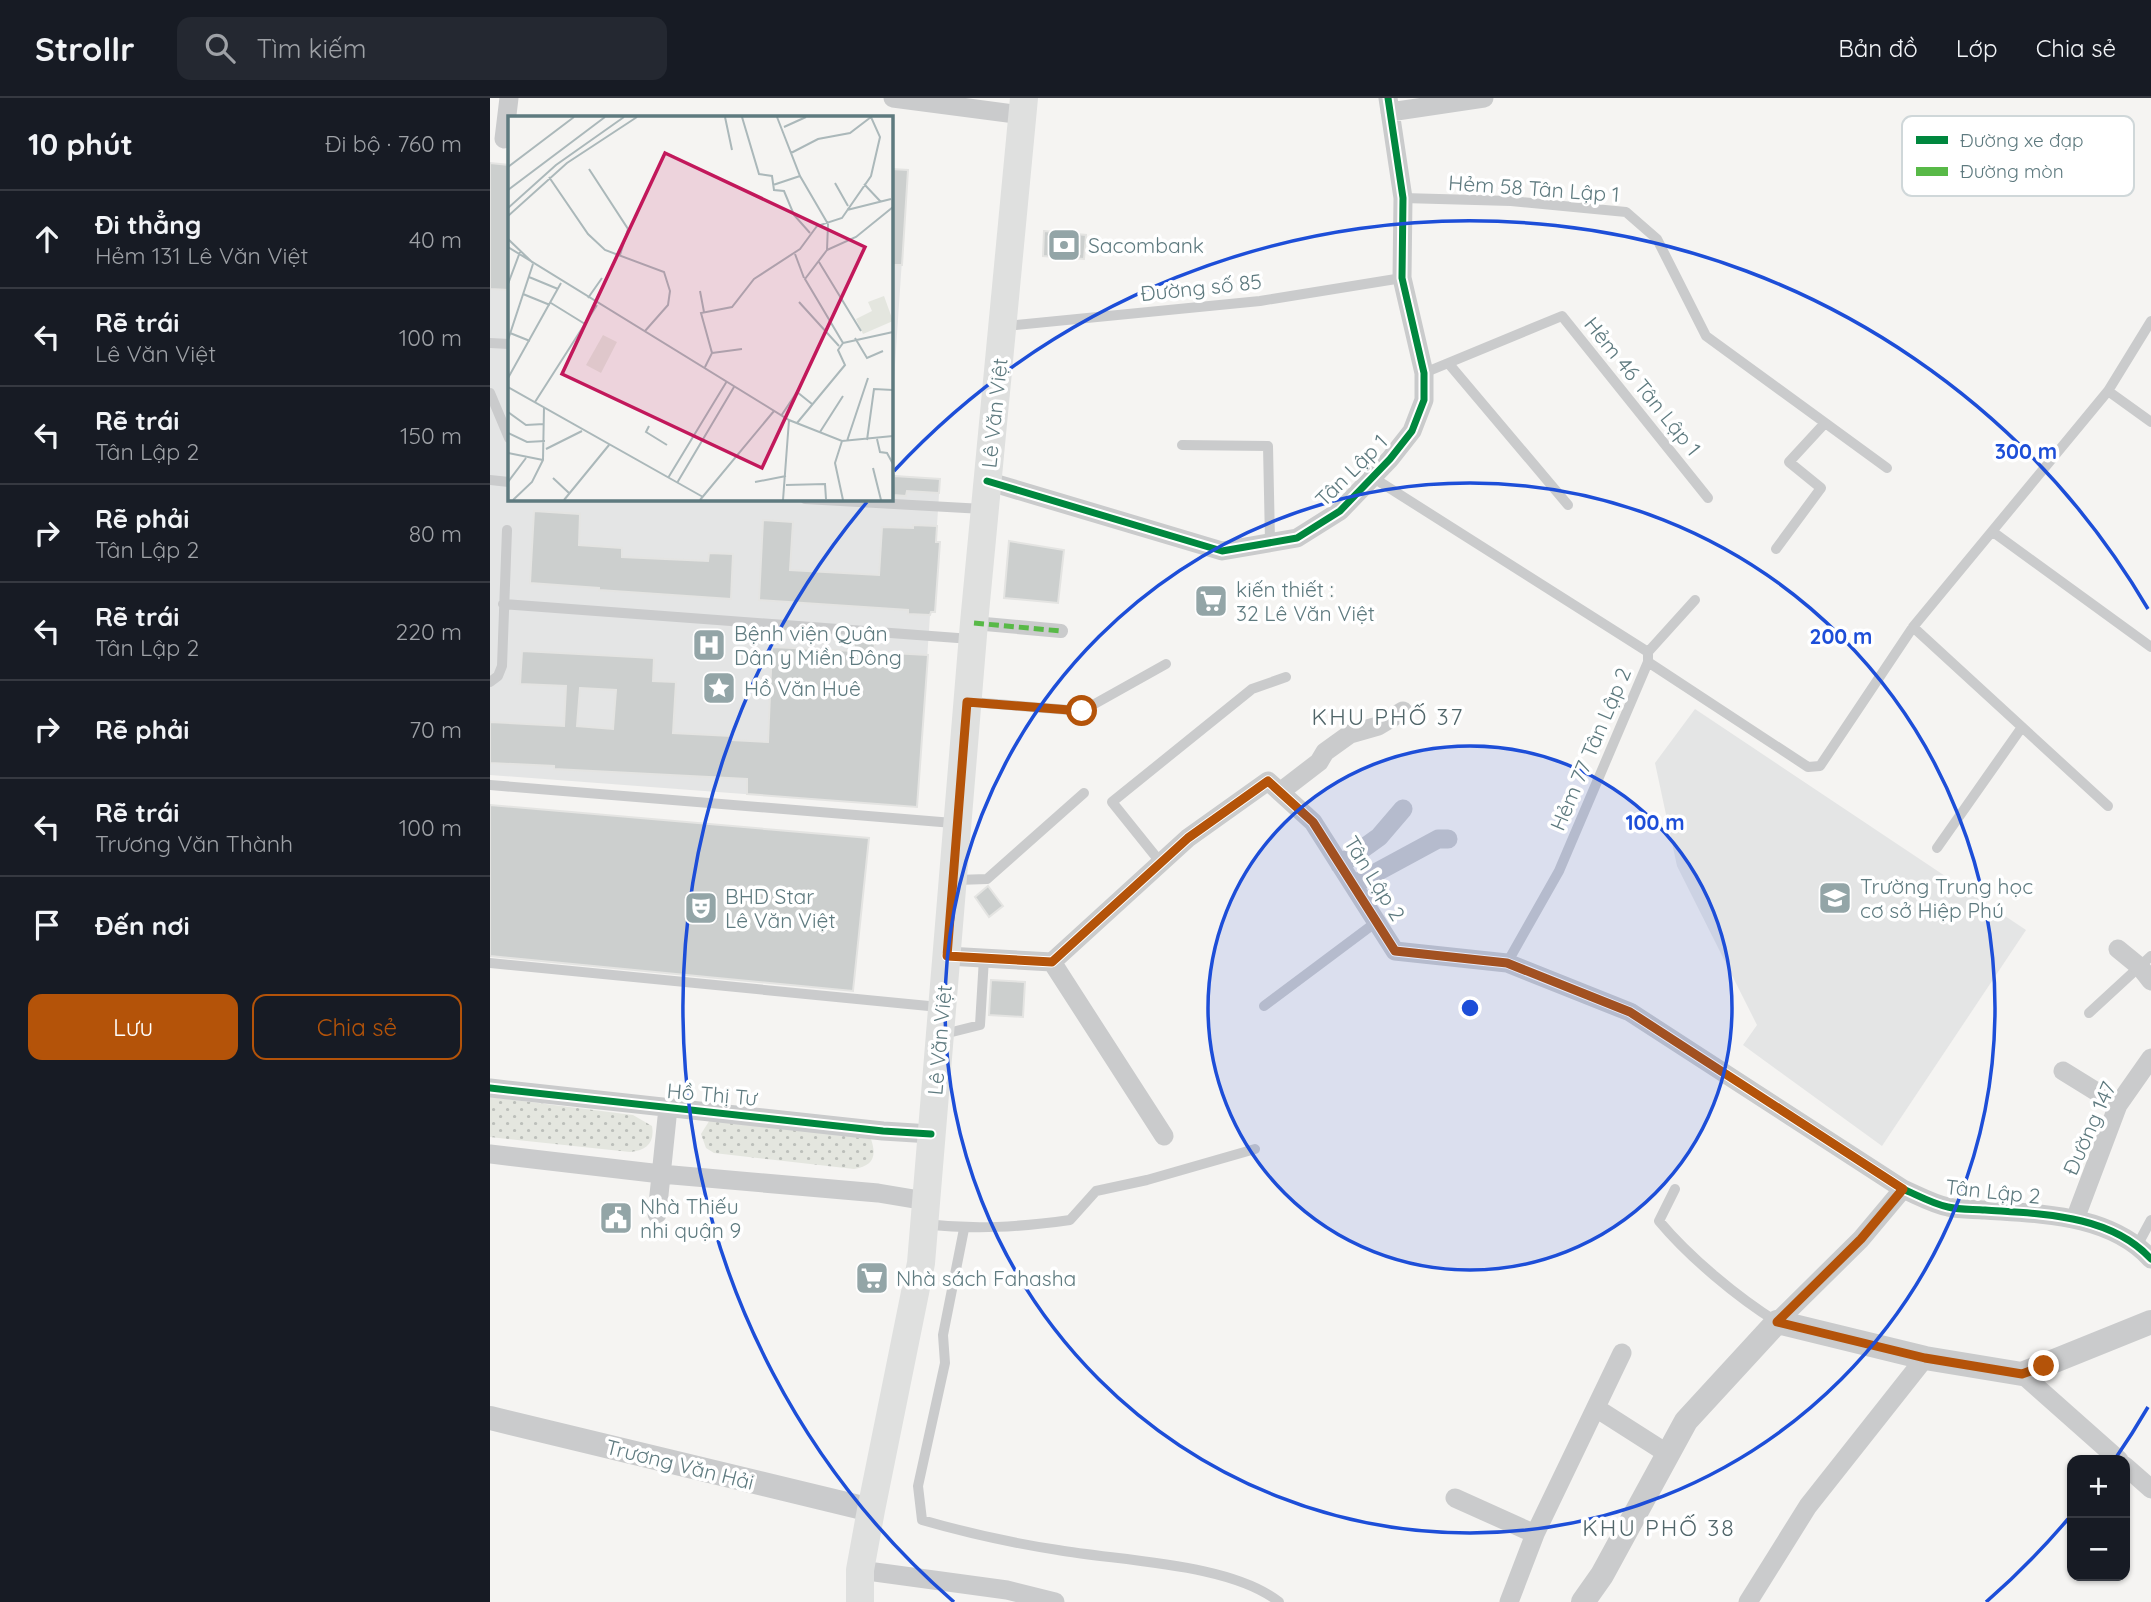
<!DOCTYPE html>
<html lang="vi">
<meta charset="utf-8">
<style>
body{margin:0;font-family:Quicksand,sans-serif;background:#242831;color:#f1f3f6}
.controls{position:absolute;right:21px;bottom:21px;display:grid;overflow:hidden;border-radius:14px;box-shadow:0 2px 5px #0004}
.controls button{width:63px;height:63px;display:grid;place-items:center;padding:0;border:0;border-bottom:2px solid #363941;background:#171b24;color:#f1f3f6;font:35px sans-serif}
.stop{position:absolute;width:21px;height:21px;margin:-16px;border:5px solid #b45309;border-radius:50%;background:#fff}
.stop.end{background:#b45309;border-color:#fff;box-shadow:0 2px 7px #0008}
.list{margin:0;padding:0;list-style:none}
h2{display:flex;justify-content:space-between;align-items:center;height:91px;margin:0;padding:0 28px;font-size:30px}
h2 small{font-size:23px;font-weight:400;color:#9ea1a6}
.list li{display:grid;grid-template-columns:46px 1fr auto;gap:21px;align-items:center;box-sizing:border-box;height:98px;padding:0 28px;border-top:2px solid #363941}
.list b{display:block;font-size:26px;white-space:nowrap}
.list p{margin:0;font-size:23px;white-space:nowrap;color:#9ea1a6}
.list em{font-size:23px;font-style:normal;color:#9ea1a6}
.actions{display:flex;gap:14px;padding:21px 28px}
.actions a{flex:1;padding:16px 0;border:2px solid #b45309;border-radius:14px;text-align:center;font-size:24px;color:#b45309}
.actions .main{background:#b45309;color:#fff}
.icon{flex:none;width:38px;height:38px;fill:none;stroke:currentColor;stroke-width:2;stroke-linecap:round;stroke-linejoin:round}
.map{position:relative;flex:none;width:1661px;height:1504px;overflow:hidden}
header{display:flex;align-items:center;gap:42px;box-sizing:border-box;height:98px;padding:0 35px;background:#171b24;border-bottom:2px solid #363941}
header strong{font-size:33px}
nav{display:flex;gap:38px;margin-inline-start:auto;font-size:24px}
.search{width:490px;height:63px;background:#242831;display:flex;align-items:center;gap:18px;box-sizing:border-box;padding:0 24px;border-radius:14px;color:#9ea1a6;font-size:26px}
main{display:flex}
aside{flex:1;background:#171b24}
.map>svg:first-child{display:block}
</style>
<header>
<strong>Strollr</strong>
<div class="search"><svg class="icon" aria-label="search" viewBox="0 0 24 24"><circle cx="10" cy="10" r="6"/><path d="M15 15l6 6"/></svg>Tìm kiếm</div>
<nav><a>Bản đồ</a><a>Lớp</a><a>Chia sẻ</a></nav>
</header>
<main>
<aside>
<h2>10 phút<small>Đi bộ · 760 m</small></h2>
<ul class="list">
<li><svg class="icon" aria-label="ahead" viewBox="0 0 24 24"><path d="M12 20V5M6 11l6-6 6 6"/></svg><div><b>Đi thẳng</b><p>Hẻm 131 Lê Văn Việt</p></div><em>40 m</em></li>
<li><svg class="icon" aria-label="left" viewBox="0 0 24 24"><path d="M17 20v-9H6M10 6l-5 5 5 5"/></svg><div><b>Rẽ trái</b><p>Lê Văn Việt</p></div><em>100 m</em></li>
<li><svg class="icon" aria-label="left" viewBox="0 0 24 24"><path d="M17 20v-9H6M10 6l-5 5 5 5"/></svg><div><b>Rẽ trái</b><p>Tân Lập 2</p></div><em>150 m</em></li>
<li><svg class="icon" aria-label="right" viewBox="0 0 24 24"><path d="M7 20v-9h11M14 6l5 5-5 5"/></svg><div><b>Rẽ phải</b><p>Tân Lập 2</p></div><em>80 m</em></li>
<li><svg class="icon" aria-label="left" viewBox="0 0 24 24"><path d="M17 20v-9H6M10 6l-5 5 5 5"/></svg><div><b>Rẽ trái</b><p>Tân Lập 2</p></div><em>220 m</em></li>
<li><svg class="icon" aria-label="right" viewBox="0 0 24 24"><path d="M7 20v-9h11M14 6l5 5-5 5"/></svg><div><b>Rẽ phải</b></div><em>70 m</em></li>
<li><svg class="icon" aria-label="left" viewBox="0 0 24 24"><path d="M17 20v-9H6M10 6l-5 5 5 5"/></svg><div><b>Rẽ trái</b><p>Trương Văn Thành</p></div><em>100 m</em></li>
<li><svg class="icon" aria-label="arrive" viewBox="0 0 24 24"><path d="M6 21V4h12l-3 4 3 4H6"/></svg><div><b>Đến nơi</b></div></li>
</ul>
<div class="actions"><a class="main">Lưu</a><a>Chia sẻ</a></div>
</aside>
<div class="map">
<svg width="1661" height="1504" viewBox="0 0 1661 1504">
<defs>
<pattern id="grass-dots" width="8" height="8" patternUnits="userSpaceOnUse" patternTransform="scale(1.75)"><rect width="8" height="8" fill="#e4e6df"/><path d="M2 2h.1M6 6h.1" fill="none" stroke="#bcbfba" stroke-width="1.8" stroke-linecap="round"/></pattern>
</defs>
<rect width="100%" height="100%" fill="#f5f4f2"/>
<path fill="#e4e5e5" d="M0 65 19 67V401H401V377L450 381 446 443 450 444 445 514H441L440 517 427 709 0 677Z
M401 71 418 72 401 326Z
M1205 611 1536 832 1392 1048 1253 947 1267 927 1187 768 1165 665Z"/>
<path fill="url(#grass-dots)" d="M0 999 143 1017 162 1028C165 1045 156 1053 140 1054L0 1039Z
M221 1020 381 1041C387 1059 383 1068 364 1071L224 1055 216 1050 211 1036Z"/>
<path fill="#cccfce" stroke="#e4e4e2" stroke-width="2" fill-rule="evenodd" d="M0 65 19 67V192L0 191Z
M401 71 418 72 412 167H401Z
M554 133 596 137 594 161 553 158Z
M404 378 450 381 449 395 417 393 416 398 403 397Z
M44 413 90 416 89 447 132 450V459L218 463 219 455 243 456 241 501 109 492V490L40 485Z
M273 422 303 424 300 472 389 477 392 429 423 430V427L447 428 446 444H450L445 514H441L440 517 418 516V512L269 502Z
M519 443 574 452 568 505 514 500Z
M364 543 385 544 384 554 438 557 427 709 257 696V681L64 671V668L0 665V624L74 628 76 588 30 586 32 553 164 560 163 583 186 584 183 635 242 638V642L278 644 282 549 364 553ZM90 590 126 592 123 631 87 628Z
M0 707 379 740 363 893 0 858Z
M498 788 513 808 499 819 485 799Z
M501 882 535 884 533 919 499 917Z"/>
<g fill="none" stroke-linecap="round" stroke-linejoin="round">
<path stroke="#cacbcc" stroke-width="10" d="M913 100 1021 103 1136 114 1167 141 1216 238 1397 370
M516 228 770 203 912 180
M0 245 19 246
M959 266 1078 407
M934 275 1072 218 1218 400
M1618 293 1661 324
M0 295 19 340
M692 347 778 348 780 443
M882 379 1158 554V564L1069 773 1017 865
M0 382 19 384
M315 401 493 411
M1503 434 1661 549
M1286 451 1331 390 1299 364 1335 325
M13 506 481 541
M1423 529 1618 708
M1158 554 1205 502
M1158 564 1318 669 1330 668 1423 529 1618 293 1661 223
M0 584 8 578 12 568 17 432
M481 604 592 613 676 566
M0 687 463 725
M1447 750 1532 629
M671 765 622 704 762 591 796 579
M467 782 497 781 594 695
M0 865 449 909
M774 908 885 825
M1599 915 1661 858
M454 936 490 927 494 860
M1185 1091 1169 1123C1199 1159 1247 1199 1287 1224
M435 1126C485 1132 530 1129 580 1122L606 1093 657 1082 765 1051
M474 1131 453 1237 455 1265 428 1388 432 1422C477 1435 522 1445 568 1452 630 1463 741 1465 789 1504
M1648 1146 1661 1122"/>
<path stroke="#cacbcc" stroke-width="14" d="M484 525 571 533"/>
<path stroke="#cacbcc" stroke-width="19" d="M403 0 532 17
M900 14 994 0
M14 41 19 0
M497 383 732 453 807 440 850 413 900 361 922 333 934 302V275L912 180 913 100 898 0
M790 694 829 664 835 654 860 636 888 628 913 613
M850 767 889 739 913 711
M863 787 948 741H958
M1628 851 1650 869 1661 883
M457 858 562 864 698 740 778 683 823 724 905 853 1017 865 1140 914 1413 1091C1427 1097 1443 1106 1458 1109 1470 1112 1483 1111 1495 1112 1551 1116 1620 1116 1661 1161
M562 864 674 1038
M1573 973 1628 1007
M0 990 393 1033 441 1036
M0 1056 171 1076 388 1095 436 1103
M167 1116 178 1010
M1585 1121 1628 1007 1661 960
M1287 1224 1371 1141 1413 1091
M1532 1276 1629 1362
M1106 1310 1178 1356
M1635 1368 1661 1391
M965 1400 1045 1436
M370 1472 517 1492 565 1504
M1019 1504 1045 1436 1132 1255
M1258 1504 1318 1408 1435 1260"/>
<path stroke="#cacbcc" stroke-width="24" d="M0 1320 381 1412
M1093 1504 1112 1477 1196 1323 1287 1224 1435 1260 1532 1276 1661 1224"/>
<path stroke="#dfe0df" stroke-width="28" d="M370 1504V1472L381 1412 431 1165 484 525 534 0"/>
<path stroke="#58b947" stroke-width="5" stroke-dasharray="10 5" stroke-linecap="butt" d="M484 525 571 533"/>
<defs>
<path id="cycleway" d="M497 383 732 453 807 440 850 413 900 361 922 333 934 302V275L912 180 913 100 898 0
M457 858 562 864 698 740 778 683 823 724 905 853 1017 865 1140 914 1413 1091C1427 1097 1443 1106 1458 1109 1470 1112 1483 1111 1495 1112 1551 1116 1620 1116 1661 1161
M0 990 393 1033 441 1036"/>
</defs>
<use href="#cycleway" stroke="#fff" stroke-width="11"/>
<use href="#cycleway" stroke="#00873e" stroke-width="7"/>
</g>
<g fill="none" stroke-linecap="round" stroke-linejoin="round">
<path stroke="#b45309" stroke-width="9" d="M592 613 477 604 457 858 562 864 698 740 778 683 823 724 905 853 1017 865 1140 914 1413 1091 1371 1141 1287 1224 1435 1260 1532 1276 1554 1268"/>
</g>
<circle cx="980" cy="910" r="262" fill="#1d4ed8" fill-opacity=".12"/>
<g fill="none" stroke="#1d4ed8" stroke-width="3.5">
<circle cx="980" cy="910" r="262"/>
<circle cx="980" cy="910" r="525"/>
<path d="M1658 1309A787 787 0 0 1 1625 1361M1578 1421A787 787 0 0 1 1496 1504M464 1504A787 787 0 0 1 377 404M404 373A787 787 0 0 1 1658 511"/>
</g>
<defs>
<symbol id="bank-square" viewBox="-11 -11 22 22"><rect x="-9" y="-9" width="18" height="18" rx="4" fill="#93a5a7" stroke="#fff"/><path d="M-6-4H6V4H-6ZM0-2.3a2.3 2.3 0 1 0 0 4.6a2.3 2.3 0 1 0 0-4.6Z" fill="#fff"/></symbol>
<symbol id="supermarket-square" viewBox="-11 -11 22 22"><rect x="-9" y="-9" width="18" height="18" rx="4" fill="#93a5a7" stroke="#fff"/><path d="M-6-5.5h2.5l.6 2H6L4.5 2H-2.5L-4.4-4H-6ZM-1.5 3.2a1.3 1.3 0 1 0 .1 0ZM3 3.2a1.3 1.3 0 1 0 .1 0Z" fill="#fff"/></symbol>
<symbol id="hospital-square" viewBox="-11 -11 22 22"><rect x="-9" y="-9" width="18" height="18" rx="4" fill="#93a5a7" stroke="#fff"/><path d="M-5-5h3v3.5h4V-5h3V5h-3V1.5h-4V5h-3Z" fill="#fff"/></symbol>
<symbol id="sight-square" viewBox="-11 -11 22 22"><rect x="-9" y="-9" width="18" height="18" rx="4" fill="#93a5a7" stroke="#fff"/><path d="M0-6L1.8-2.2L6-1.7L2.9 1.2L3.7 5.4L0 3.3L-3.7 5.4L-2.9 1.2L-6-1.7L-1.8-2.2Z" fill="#fff"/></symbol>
<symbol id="school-square" viewBox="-11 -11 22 22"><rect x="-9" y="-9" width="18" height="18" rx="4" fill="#93a5a7" stroke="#fff"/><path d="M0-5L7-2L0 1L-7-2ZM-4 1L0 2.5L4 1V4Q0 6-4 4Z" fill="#fff"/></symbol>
<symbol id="theatre-square" viewBox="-11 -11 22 22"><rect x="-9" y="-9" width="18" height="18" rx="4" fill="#93a5a7" stroke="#fff"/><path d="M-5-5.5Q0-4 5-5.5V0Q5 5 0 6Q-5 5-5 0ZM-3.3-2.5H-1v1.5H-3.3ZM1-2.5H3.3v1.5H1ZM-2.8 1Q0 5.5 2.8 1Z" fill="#fff"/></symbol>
<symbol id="civic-square" viewBox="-11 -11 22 22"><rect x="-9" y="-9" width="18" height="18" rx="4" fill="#93a5a7" stroke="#fff"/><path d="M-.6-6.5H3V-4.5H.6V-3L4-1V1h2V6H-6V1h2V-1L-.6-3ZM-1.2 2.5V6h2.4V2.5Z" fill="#fff"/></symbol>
</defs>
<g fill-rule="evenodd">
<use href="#bank-square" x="555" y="128" width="38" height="38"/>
<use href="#supermarket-square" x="702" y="484" width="38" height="38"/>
<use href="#hospital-square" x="200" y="528" width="38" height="38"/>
<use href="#sight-square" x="210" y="571" width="38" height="38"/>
<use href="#school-square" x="1326" y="781" width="38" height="38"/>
<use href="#theatre-square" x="192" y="791" width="38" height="38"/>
<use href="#civic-square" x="107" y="1101" width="38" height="38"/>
<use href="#supermarket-square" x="363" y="1161" width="38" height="38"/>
</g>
<g text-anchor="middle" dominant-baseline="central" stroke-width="7" stroke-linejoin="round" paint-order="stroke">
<g font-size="21" fill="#5e7a7f" stroke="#fff">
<text transform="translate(1044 90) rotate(4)">Hẻm 58 Tân Lập 1</text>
<text transform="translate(711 189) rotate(-6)">Đường số 85</text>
<text transform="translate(1153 288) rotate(51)">Hẻm 46 Tân Lập 1</text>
<text transform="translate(504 315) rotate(-84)">Lê Văn Việt</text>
<text transform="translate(861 372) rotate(-45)">Tân Lập 1</text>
<text transform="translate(1100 651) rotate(-67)">Hẻm 77 Tân Lập 2</text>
<text transform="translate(885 780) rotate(58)">Tân Lập 2</text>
<text transform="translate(449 942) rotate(-85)">Lê Văn Việt</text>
<text transform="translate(222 996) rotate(5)">Hồ Thị Tư</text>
<text transform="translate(1599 1030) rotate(-66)">Đường 147</text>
<text transform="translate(1503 1093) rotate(6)">Tân Lập 2</text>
<text transform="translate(190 1366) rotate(14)">Trương Văn Hải</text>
</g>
<g font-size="21" fill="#5e7a7f" stroke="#fff" text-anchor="start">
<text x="598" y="147">Sacombank</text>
<text x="746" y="491">kiến thiết :<tspan x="746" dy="24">32 Lê Văn Việt</tspan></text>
<text x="244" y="535">Bệnh viện Quân<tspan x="244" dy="24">Dân y Miền Đông</tspan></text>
<text x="254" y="590">Hồ Văn Huê</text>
<text x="1370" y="788">Trường Trung học<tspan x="1370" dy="24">cơ sở Hiệp Phú</tspan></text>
<text x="235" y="798">BHD Star<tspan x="235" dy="24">Lê Văn Việt</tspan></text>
<text x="150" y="1108">Nhà Thiếu<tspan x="150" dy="24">nhi quận 9</tspan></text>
<text x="406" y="1180">Nhà sách Fahasha</text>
</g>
<g font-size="23" letter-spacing="2" fill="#506569" stroke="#fff">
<text x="898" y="618">KHU PHỐ 37</text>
<text x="1169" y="1429">KHU PHỐ 38</text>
</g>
</g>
<g transform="translate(18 18)">
<rect width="385" height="385" fill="#f5f4f2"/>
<path d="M376 180 385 205 355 218 348 203 364 195 360 186ZM95 219 109 226 93 257 78 249Z" fill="#e4e6df"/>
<path fill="none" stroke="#abb8ba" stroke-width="2" d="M217 1 224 34M234 1 251 58 264 60 266 74 276 75 286 99 302 117M269 1 292 60 320 108 319 134 297 163 335 227 330 234 337 249 289 307M276 11 298 1M0 51 66 1M81 53 120 113 112 139M41 61 80 118 97 134 156 156 162 175 160 189 137 215M327 67 340 90M356 68 373 86M265 69 292 60M0 74 97 1M0 92 48 49 116 1M339 94 383 83M0 100 59 47 129 1M0 123 25 147M0 131 281 304 334 325 385 320M319 134 348 121 385 91M287 138 296 162M311 146 353 215M21 161 50 173M0 168 12 136M192 175 196 196M15 178 42 189M80 182 94 162M291 186 331 230M43 187 77 208M2 217 22 225M347 222 359 242 375 235M0 224 25 148M335 227 385 216M204 237 234 233M197 251 204 237 193 197 224 191 246 163 292 133 309 110 334 102 363 60 372 21 363 1 342 17 310 23 283 37M0 262 53 167M0 271 195 381M27 286 89 189M0 296 18 309 36 308M273 300 289 276 304 288M141 310 138 316 159 329M312 316 335 280M0 317 19 326 37 325M369 323 372 336 379 337 385 348M359 324 366 273 385 274M334 325 327 347 335 384M339 325 360 262M38 333 74 315M0 337 35 344M365 352 373 384M45 362 61 377M160 362 219 265M0 366 18 342M247 366 278 360M169 367 226 271M278 369 317 368 318 383M5 384 24 366 35 344 36 291M56 384 101 329M192 384 266 295M275 384 281 304"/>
<path fill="#c2185b" fill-opacity="0.15" stroke="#c2185b" stroke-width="3.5" d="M157 37 357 131 254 352 54 258Z"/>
<rect width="385" height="385" fill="none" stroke="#5e7a7f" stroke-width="3.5"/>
</g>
<rect x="1412" y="18" width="232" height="80" rx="10" fill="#fff" stroke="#cfd7d9" stroke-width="2"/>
<rect x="1426" y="38" width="32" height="8" fill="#00873e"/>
<rect x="1426" y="69" width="32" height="9" fill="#58b947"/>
<g font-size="19" fill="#5e7a7f">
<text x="1470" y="49">Đường xe đạp</text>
<text x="1470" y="80">Đường mòn</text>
</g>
<circle cx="980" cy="910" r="10" fill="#1d4ed8" stroke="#fff" stroke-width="3.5"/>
<g font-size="21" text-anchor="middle" font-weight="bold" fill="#1d4ed8" stroke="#fff" stroke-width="7" stroke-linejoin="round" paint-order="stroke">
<text x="1536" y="361">300 m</text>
<text x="1351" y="546">200 m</text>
<text x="1165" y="732">100 m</text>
</g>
</svg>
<div class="controls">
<button>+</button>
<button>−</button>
</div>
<div class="stop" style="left:592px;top:613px"></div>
<div class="stop end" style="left:1554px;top:1268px"></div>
</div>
</main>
